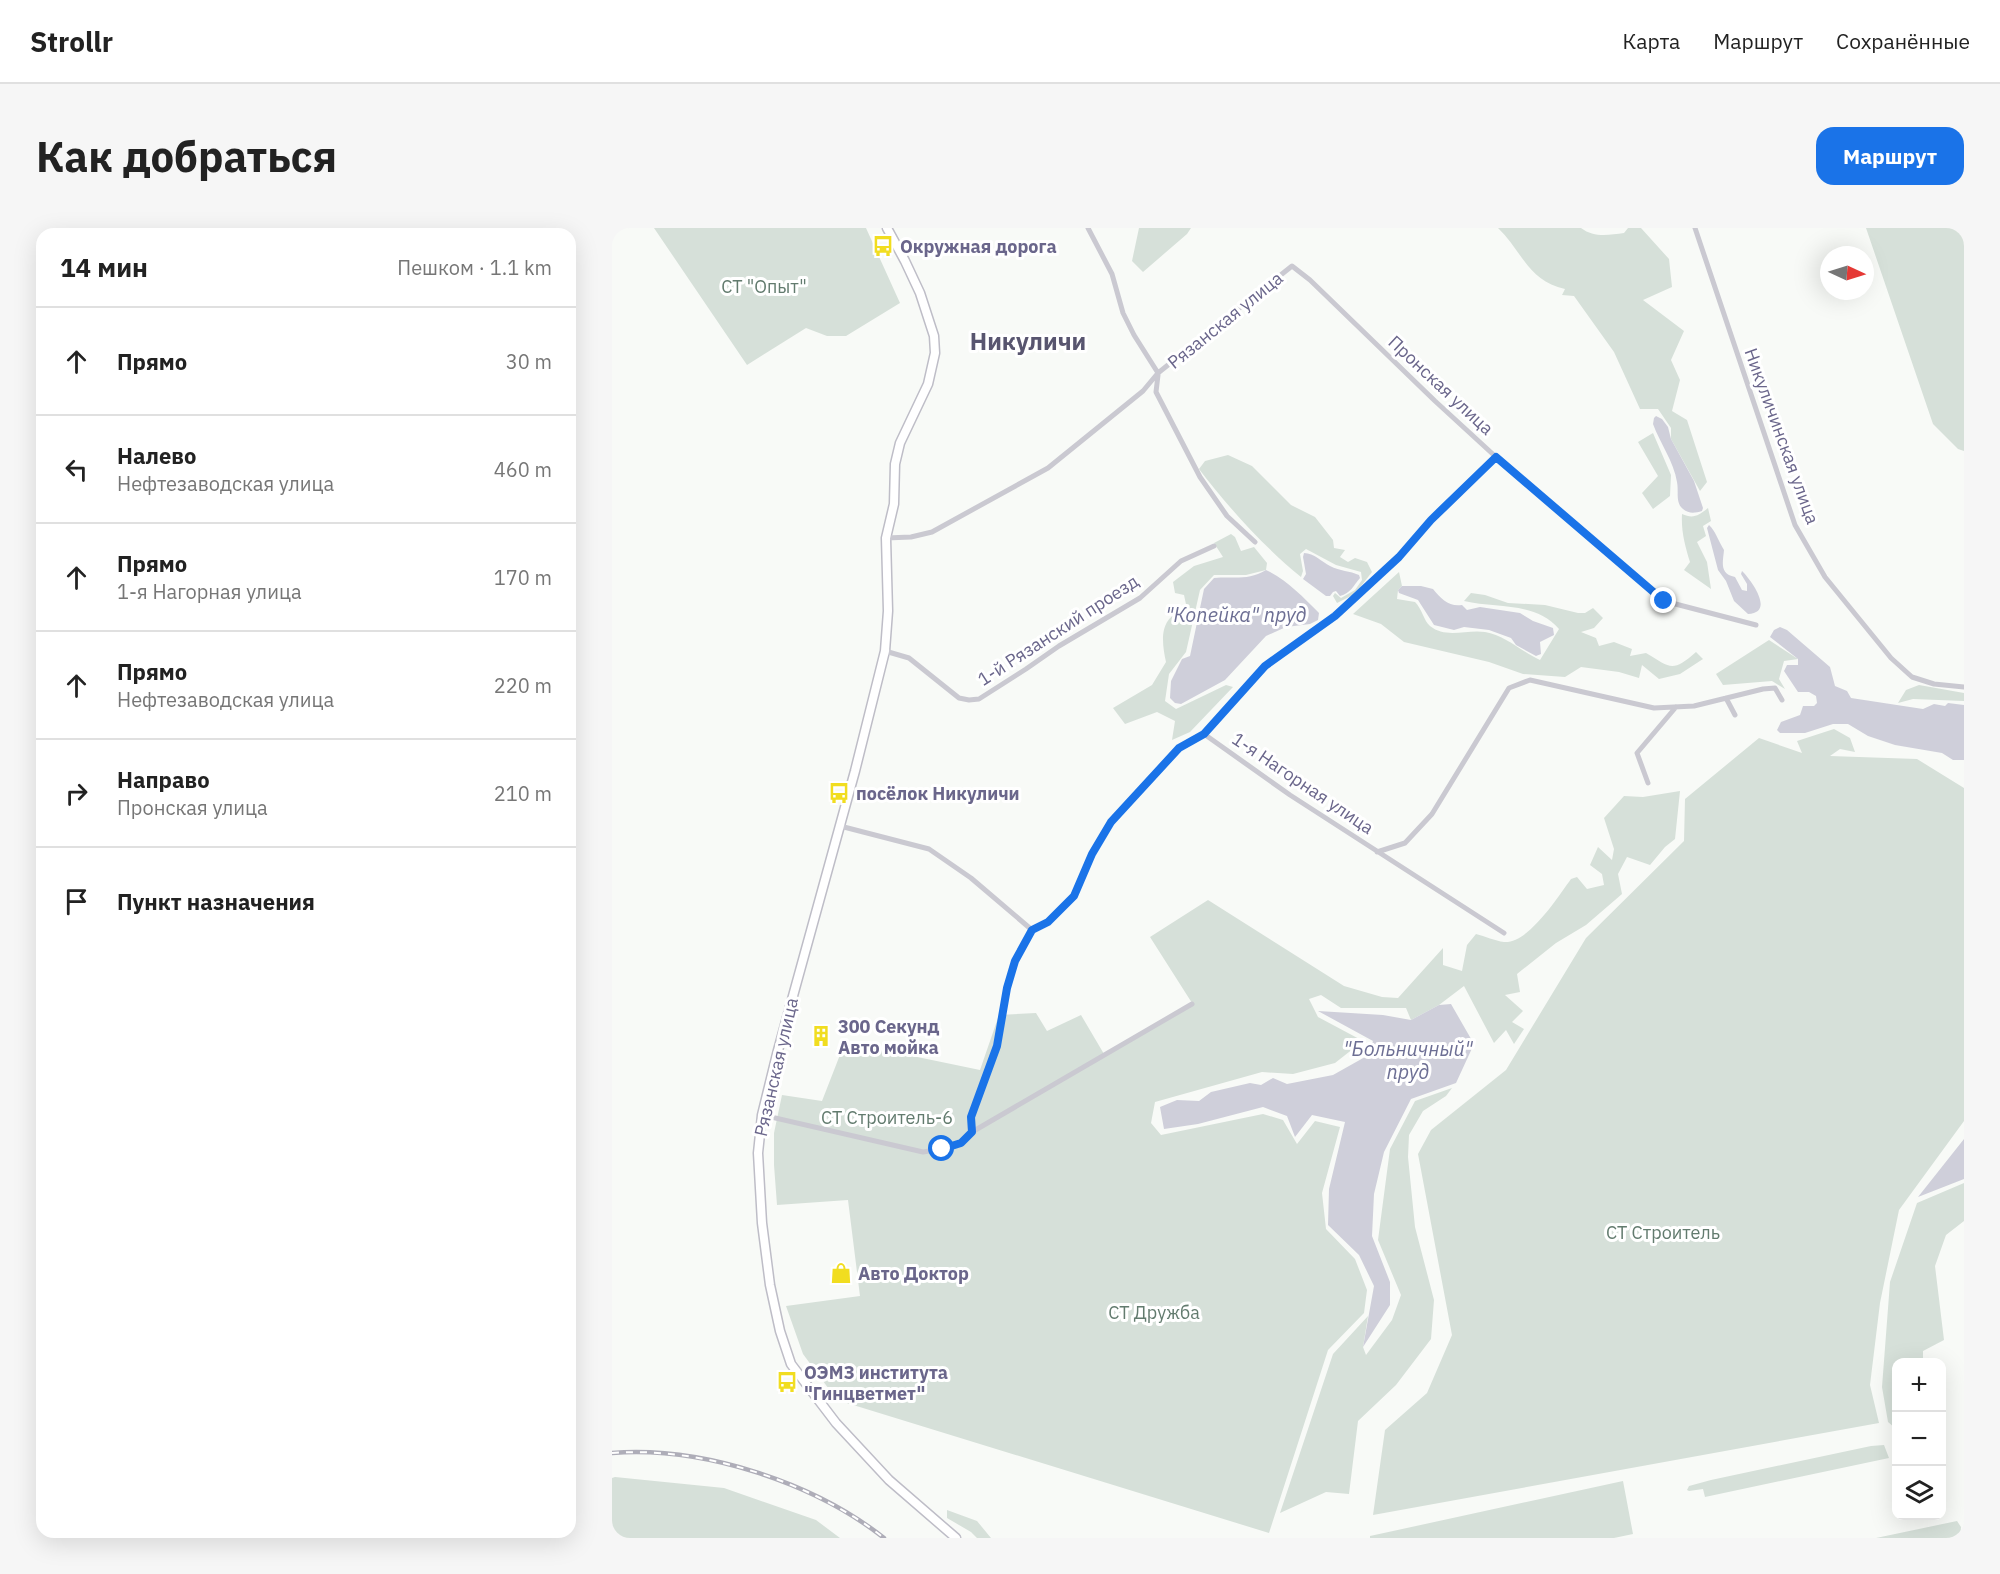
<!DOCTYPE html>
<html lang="ru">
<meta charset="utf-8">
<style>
body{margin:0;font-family:"IBM Plex Sans",sans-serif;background:#f6f6f6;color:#222}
.controls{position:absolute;right:18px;bottom:18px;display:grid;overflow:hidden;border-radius:12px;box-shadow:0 6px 24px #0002}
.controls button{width:54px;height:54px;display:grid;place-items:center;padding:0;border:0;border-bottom:2px solid #e0e0e0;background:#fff;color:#222;font:30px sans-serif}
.compass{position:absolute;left:1208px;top:18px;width:54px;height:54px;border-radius:50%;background:#fff;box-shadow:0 6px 24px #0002;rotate:94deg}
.stop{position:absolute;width:18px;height:18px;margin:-14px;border:4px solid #1a73e8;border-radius:50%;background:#fff}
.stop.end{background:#1a73e8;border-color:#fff;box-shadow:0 2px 6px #0008}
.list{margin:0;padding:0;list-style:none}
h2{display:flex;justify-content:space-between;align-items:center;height:78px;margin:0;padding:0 24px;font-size:26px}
h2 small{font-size:20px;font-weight:400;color:#767676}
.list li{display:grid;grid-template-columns:39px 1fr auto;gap:18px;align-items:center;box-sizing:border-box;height:108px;padding:0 24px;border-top:2px solid #e0e0e0}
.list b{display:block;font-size:22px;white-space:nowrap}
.list p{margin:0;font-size:20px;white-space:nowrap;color:#767676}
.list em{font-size:20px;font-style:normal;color:#767676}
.icon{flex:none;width:33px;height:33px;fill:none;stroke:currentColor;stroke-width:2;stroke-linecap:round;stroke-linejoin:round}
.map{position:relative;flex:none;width:1352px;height:1310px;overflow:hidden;border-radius:18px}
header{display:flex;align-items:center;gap:36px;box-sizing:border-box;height:84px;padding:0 30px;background:#fff;border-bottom:2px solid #e0e0e0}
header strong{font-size:28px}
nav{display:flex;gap:33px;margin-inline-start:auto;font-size:21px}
.intro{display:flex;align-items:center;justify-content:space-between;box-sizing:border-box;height:144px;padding:0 36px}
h1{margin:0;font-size:42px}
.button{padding:15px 27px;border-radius:18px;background:#1a73e8;color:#fff;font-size:21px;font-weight:700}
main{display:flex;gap:36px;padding:0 36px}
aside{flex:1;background:#fff;border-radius:18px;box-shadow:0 6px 24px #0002}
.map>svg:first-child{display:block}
</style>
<header>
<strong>Strollr</strong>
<nav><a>Карта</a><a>Маршрут</a><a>Сохранённые</a></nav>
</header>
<div class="intro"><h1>Как добраться</h1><a class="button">Маршрут</a></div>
<main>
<aside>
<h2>14 мин<small>Пешком · 1.1 km</small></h2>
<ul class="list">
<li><svg class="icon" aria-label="ahead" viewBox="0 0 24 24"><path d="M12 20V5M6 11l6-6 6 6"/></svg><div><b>Прямо</b></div><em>30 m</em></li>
<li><svg class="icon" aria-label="left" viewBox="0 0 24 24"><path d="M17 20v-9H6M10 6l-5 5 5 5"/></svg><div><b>Налево</b><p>Нефтезаводская улица</p></div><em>460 m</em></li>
<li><svg class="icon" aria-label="ahead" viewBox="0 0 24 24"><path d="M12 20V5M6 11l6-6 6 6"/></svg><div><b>Прямо</b><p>1-я Нагорная улица</p></div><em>170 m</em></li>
<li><svg class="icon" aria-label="ahead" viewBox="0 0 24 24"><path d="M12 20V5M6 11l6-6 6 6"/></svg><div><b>Прямо</b><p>Нефтезаводская улица</p></div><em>220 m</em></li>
<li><svg class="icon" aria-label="right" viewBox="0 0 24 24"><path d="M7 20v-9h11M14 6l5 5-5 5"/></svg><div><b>Направо</b><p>Пронская улица</p></div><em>210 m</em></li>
<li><svg class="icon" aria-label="arrive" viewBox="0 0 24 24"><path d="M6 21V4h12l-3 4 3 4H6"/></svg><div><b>Пункт назначения</b></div></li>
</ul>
</aside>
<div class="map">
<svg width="1352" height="1310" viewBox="0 0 1352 1310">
<rect width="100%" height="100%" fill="#f8faf7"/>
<path fill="#d6e0d9" d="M42 0H254L288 75 234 108H215L194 100 135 137Z
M527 0H579L575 6 531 44 520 33Z
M886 0H969C982 10 997 7 1012 5L1016 0H1029L1057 31 1060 59 1031 72 1072 103 1059 132 1068 152 1060 183 1075 192 1095 254 1088 263 1059 211V200L1046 181H1028L1002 124 962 68 950 67 953 61C916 53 910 23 886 0Z
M1254 0H1352V223L1346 221 1321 196Z
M1041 205 1059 247 1058 268 1041 281 1030 265 1046 248 1026 214Z
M616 227 640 238 679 277 703 289 721 312 722 320 733 322 728 329 736 334 743 330 755 334 760 344 743 366 725 375 721 368 723 365 729 370 743 362 750 352 749 344 724 337 694 321 688 326 691 343 689 349C651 318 617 280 587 241L593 233Z
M1096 280 1099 293 1091 298 1094 308 1085 314 1095 334 1099 361 1072 342 1078 334C1073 318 1069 303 1070 286 1081 291 1086 288 1096 280Z
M619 306 623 309 629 323 642 319 655 335 654 342 634 347H602L588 362 574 424 557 446 553 473 564 481 614 457 621 459 578 504 560 512 563 493 545 484 513 496 501 480 540 457 554 434C549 411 547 388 575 381L572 367 563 365 561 354 582 338 611 329 602 315Z
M787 344 790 358 786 362 785 371 803 374C810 381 812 393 818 398 834 411 855 401 873 404 893 407 910 424 928 432L947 401C923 373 885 381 852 373L859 365 873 367 896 375 933 377 966 385H973L981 380 991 390 982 400 969 404 984 410 987 418 1002 414 1020 421 1018 428 1034 425C1059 440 1060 445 1084 424L1091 431 1068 446 1047 451 1030 437 1027 450 1007 444 969 439 953 449 911 446 877 434 792 414 769 396 741 386Z
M1157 412 1186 431 1172 433 1167 451 1173 461 1160 453 1111 457 1104 446Z
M1307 457 1352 465V473L1301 471 1286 475 1294 462Z
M1222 501 1238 510 1243 524 1228 521 1218 528 1305 531 1352 560V893L1287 982 1268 1075 1258 1157 1267 1195 761 1287 773 1202 815 1165 840 1107 806 926 819 902 894 842 974 710 1072 613 1073 571 1147 510 1190 525 1185 513Z
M1068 563 1063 611 1053 619 1038 637 1015 629 1006 646 1010 666 974 697 944 715 905 746 908 764 893 767 911 783 900 794 912 801 902 816 894 802 882 815 852 758 827 777 799 792 794 780H729L709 767 697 771 706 789 751 813 723 835 681 846 650 844 543 874 539 895 549 907 651 886 671 892 685 916 703 893 728 899 710 965 714 1001 743 1031 755 1062 752 1085 716 1122 657 1305 225 1172 191 1126 174 1078 248 1068 236 972 165 977 162 937V905L170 867 210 873 233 814 368 842 387 787 424 785 435 803 469 787 492 826 580 775 538 709 596 672 732 758 770 769 786 770 831 720V737L850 743 855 717 864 706C873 708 883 713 892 714 916 716 946 669 959 651L965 649 975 661 992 657 990 646 978 637 986 619 1000 632 1002 621 992 590 1012 568 1031 569Z
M840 860 834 868 811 883 797 907 796 929 803 999 822 1072 819 1111 784 1157 746 1193 737 1266 714 1264 668 1285 721 1126 756 1088 751 1119 754 1127 780 1092 789 1067 766 1012 778 921 803 873Z
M1352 955V993L1334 1007 1323 1038 1332 1112 1311 1123V1134H1284L1283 1200 1276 1194 1270 1159 1278 1054 1305 975Z
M1272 1217 1277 1230 1093 1269 1091 1261 1077 1263 1075 1262 1077 1258 1099 1252 1259 1218Z
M3 1249 112 1260 204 1292 228 1310H0V1250Z
M1011 1253 1021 1306 1002 1310H758V1308Z
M335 1282 365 1293 379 1310H365L359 1304 335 1290Z
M1345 1293 1349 1299 1348 1310H1264Z"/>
<path fill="#cfcfda" d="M1044 188 1050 191 1056 199 1059 211 1082 253 1091 280 1090 283C1083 285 1077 286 1071 281 1063 274 1067 264 1065 254 1062 234 1048 215 1041 196L1042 190Z
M1097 297C1103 302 1107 314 1112 322 1111 334 1107 346 1123 349L1130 362 1135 363V356L1129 346 1130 343C1140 353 1163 385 1136 386L1122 373 1114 353 1106 342 1095 300Z
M692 325C702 325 710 334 718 338 728 343 738 343 747 347L748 350C741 358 739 365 728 368L724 363 721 364 718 368H714L691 351 694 346 691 329Z
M654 342C675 352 691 369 707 385L706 392 698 396 674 399 654 408 613 452 569 476 563 475 558 470 559 453 570 431 578 428 592 361 602 350C623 348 636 353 654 342Z
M790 358H809L821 361C829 371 837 379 850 377L855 382 868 379 908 385 921 393 941 400 942 407 928 414 929 426 924 428 904 417 899 410 877 402 852 399 842 402 822 397 806 372 787 365 786 362Z
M1168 399 1175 402 1218 439 1223 458 1235 463 1239 470 1311 481 1322 476 1333 478 1336 475 1352 477V532H1341L1330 525 1283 517 1256 508 1236 496H1221L1193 505H1168L1165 502 1169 494 1188 487 1191 478H1202L1205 475 1204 468 1197 464H1186L1172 443 1175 437H1186V431L1158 409 1162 402Z
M839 776 862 816 844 855 799 871 772 924 762 966 760 1008 778 1054V1077L751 1119 762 1058 747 1027 716 997 717 961 733 894 700 887 683 909 675 888 651 879 586 896 552 901 548 879 565 872 587 873 599 864 638 855 649 857 661 850 675 856 721 847 753 829 761 813 706 783 771 787 799 792 827 777Z
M1352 911V951L1306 969Z"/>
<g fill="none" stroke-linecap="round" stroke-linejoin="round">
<defs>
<path id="secondary" d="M275 0 293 33 308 65 322 108 323 125 316 156 288 215 283 236 282 276 274 310 276 383 273 423 243 543 165 826 150 887 146 925 150 995 158 1057 168 1103 179 1136 224 1195 277 1252 344 1310"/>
</defs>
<use href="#secondary" stroke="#bebdc7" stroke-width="11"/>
<path stroke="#cac9d1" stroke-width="5" d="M476 0 500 46 511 85 522 107 546 145
M1083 0 1183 297 1213 349 1279 430 1300 449 1322 456 1352 459
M546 147 544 164 588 249 615 288 643 314
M274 310 299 309 320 304 436 240 531 163 546 145 680 38 698 52 823 173 884 229 1052 373 1144 397
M273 423 297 430 347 470 357 472 367 471 414 441 447 418 528 370 569 333 602 318
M1114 470 1123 487
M592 506 678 567 892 705
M1036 555 1025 525 1064 479
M228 598 317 621 359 650 420 702
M765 624 793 615 820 586 897 460 918 452 1042 480 1082 478 1151 461 1163 460 1170 472
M150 887 311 924 330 921 349 915 360 904 580 776
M360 904 359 889 385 818 395 760 403 733 420 702 436 694 462 668 480 626 499 594 567 520 592 506 653 438 723 388 787 329 819 292 884 229"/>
<use href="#secondary" stroke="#fff" stroke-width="8"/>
<defs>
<path id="rail" d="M0 1225C90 1218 201 1254 272 1310"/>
</defs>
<use href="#rail" stroke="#aeadb8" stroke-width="4.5"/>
<use href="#rail" stroke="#fff" stroke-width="2" stroke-dasharray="7" stroke-linecap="butt"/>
</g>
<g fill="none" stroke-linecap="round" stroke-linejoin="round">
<path stroke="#1a73e8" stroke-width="8" d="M330 921 349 915 360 904 359 889 385 818 395 760 403 733 420 702 436 694 462 668 480 626 499 594 567 520 592 506 653 438 723 388 787 329 819 292 884 229 1052 373"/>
</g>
<defs>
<symbol id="bus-bare" viewBox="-9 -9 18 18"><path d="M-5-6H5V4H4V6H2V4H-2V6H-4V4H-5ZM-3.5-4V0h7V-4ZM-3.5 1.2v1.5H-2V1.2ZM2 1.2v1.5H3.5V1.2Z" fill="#f1dd20" stroke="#fff" stroke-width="2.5" paint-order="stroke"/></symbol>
<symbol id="building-bare" viewBox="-9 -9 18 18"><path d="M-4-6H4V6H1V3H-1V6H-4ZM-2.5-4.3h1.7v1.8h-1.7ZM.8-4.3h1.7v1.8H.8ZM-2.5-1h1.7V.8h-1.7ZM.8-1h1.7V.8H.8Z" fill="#f1dd20" stroke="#fff" stroke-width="2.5" paint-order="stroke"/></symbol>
<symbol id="shop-bare" viewBox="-9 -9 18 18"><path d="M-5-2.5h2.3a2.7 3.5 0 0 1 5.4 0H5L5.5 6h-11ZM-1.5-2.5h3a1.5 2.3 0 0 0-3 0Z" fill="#f1dd20" stroke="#fff" stroke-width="2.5" paint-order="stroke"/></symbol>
</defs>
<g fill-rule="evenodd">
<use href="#bus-bare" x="256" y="3" width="30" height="30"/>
<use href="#bus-bare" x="212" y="550" width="30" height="30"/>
<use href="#building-bare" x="194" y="793" width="30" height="30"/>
<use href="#shop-bare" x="214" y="1030" width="30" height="30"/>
<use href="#bus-bare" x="160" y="1139" width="30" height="30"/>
</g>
<g text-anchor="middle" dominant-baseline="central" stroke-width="6" stroke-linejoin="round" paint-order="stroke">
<g font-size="18" font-weight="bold" fill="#6a668b" stroke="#fff" text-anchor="start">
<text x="288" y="18">Окружная дорога</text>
<text x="244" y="565">посёлок Никуличи</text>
<text x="226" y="798">300 Секунд<tspan x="226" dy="21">Авто мойка</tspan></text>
<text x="246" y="1045">Авто Доктор</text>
<text x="192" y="1144">ОЭМЗ института<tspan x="192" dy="21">"Гинцветмет"</tspan></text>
</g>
<g font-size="18" fill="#627b6e" stroke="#fff">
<text x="152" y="58">СТ "Опыт"</text>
<text x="275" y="889">СТ Строитель-6</text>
<text x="1051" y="1004">СТ Строитель</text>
<text x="542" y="1084">СТ Дружба</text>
</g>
<g font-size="18" fill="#6a668b" stroke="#fff">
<text transform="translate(613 92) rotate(-39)">Рязанская улица</text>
<text transform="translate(829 157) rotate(43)">Пронская улица</text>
<text transform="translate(1170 208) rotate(70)">Никуличинская улица</text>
<text transform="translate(446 402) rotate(-33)">1-й Рязанский проезд</text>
<text transform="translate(691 555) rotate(34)">1-я Нагорная улица</text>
<text transform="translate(164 839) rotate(-77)">Рязанская улица</text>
</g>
<g font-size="20" font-style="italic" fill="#6d6f94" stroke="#fff">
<text x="624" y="386">"Копейка" пруд</text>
<text x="796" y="820">"Больничный"<tspan x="796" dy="23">пруд</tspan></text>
</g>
<g font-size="24" font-weight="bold" fill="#58556f" stroke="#fff">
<text x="416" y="113">Никуличи</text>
</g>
</g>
</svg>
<div class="controls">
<button>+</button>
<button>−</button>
<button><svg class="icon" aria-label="layers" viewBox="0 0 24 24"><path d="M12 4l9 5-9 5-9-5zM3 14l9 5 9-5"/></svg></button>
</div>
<svg class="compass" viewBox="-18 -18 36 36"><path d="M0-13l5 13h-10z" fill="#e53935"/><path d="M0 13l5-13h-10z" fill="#767676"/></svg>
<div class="stop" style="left:330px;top:921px"></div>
<div class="stop end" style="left:1052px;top:373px"></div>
</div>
</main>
